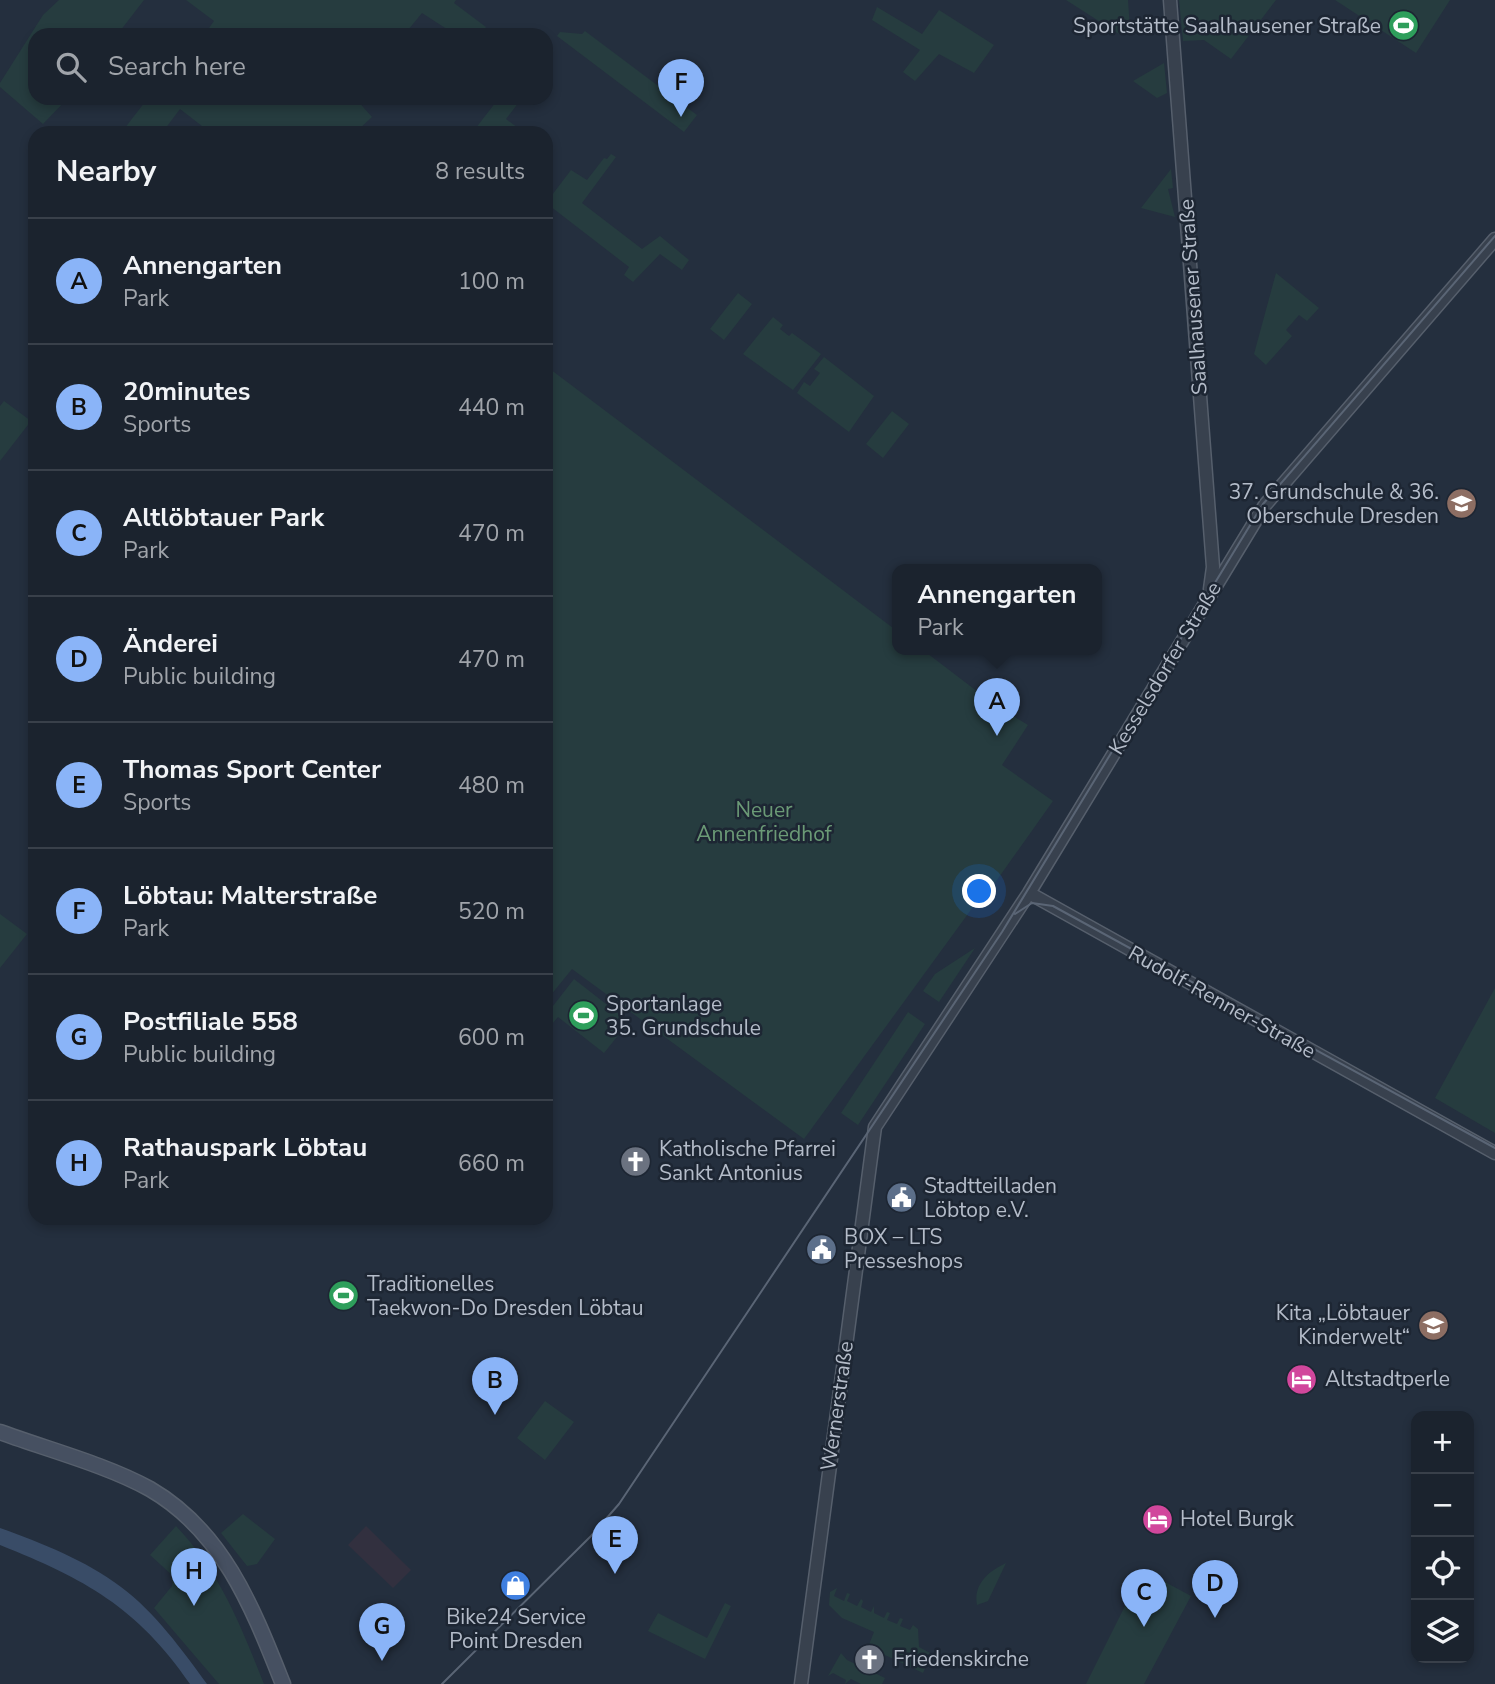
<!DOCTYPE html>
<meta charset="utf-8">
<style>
body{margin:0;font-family:"Nunito Sans",sans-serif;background:#282f3a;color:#f1f3f6}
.controls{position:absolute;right:21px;bottom:21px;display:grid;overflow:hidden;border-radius:14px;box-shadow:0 4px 10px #0003}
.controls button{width:63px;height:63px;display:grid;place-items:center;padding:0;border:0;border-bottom:2px solid #39404a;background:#1b232e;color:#f1f3f6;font:35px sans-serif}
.you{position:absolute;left:980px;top:892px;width:24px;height:24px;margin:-18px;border:5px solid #fff;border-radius:50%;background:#1a73e8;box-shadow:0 0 0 10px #1a73e833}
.badge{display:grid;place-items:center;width:46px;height:46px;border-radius:50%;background:#8ab4f8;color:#111;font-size:23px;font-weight:700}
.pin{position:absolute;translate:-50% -58px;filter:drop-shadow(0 2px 4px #0008)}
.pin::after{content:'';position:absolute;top:37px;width:24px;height:21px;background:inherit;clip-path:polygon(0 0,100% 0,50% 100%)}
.popup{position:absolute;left:892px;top:564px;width:210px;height:91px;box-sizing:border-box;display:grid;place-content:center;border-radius:14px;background:#1b232e;filter:drop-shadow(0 2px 5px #0005);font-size:23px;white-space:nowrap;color:#a0a4aa}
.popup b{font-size:26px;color:#f1f3f6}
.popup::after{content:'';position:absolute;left:50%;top:100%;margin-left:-14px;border:14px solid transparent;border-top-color:#1b232e}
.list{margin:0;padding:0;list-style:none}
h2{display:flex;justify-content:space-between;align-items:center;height:91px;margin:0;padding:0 28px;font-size:30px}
h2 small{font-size:23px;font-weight:400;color:#a0a4aa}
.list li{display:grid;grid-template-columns:46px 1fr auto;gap:21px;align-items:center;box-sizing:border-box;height:126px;padding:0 28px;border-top:2px solid #39404a}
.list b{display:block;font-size:26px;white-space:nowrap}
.list p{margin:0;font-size:23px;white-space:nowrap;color:#a0a4aa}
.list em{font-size:23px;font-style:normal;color:#a0a4aa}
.icon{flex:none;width:38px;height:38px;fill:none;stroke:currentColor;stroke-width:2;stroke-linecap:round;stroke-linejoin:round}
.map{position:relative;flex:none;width:1495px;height:1684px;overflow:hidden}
.search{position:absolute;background:#1b232e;box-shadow:0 4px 10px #0003;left:28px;top:28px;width:525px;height:77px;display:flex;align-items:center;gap:18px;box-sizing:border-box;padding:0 24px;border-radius:21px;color:#a0a4aa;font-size:26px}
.panel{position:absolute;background:#1b232e;box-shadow:0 4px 10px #0003;left:28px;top:126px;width:525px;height:1099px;border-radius:21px}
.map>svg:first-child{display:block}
</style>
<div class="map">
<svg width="1495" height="1684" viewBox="0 0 1495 1684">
<rect width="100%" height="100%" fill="#242f3e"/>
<path fill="#32303f" d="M366 1526 411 1570 393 1588 348 1545Z"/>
<path fill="#263c3f" d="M59 0H144L117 35H35V98H68L43 124 0 87V83L43 15Z
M186 0H456L454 3 486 27 480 35H456L422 13 404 35H204L214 21Z
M1066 0H1128L1130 28 1119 34Z
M1179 0H1276L1231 59 1204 40 1183 41Z
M1335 0H1450L1416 53Z
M877 7 922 34 939 10 994 45 974 73 939 54 915 81 903 72 920 50 872 20Z
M585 31 697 115 684 132 557 36 560 32 582 34Z
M1164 63 1167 93 1157 98 1133 81Z
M148 98H355L372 117 357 131 348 126 342 133H211L180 109 162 133H121Z
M499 98H522L506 119 525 133H472Z
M611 154 616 157 582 203 642 249 660 236 689 260 682 270 660 254 633 282 624 275 629 267 546 203 571 170 587 180 604 158 607 159Z
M1171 169 1173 188 1168 189 1175 217 1141 208Z
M1276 273 1319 308 1307 321 1299 315 1286 330 1292 336 1266 365 1254 354Z
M738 293 752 304 724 340 710 329Z
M773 317 783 325 780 329 789 336 792 333 821 354 793 390 743 354Z
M824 357 874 396 849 432 797 393 804 382 810 386 820 373 814 369Z
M546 366 897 631V650H923L995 705 1028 725 1002 765 1053 801 992 887 989 885 804 1139 572 969 546 1001Z
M4 401 31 421 0 461V406Z
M892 411 909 424 883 458 866 444Z
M0 914 27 934 0 968Z
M975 948 939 1002 923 991 935 974Z
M574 979 629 1022 604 1053 558 1017 546 1031V1015Z
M1495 988V1133L1435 1098Z
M908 1012 925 1024 858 1125 841 1113Z
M545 1401 574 1422 545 1460 517 1438Z
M243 1514 275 1539 257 1564 247 1566 221 1533Z
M176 1526C220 1572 241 1626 264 1684H219L154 1608 172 1586 173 1576 150 1555Z
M1006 1563 988 1601 977 1605C973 1584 989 1571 1006 1563Z
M1143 1570 1191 1596 1144 1684H1086Z
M837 1588 834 1596 844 1601 847 1593 850 1594 847 1601 857 1606 861 1599 863 1601 861 1607 871 1612 874 1606V1613L884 1618 887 1612 890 1613 887 1620 897 1624 900 1618 903 1619 900 1626 910 1630 913 1625 918 1629 919 1647 932 1654 923 1673 868 1647 874 1632 842 1618 829 1605 830 1592Z
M725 1603 731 1606 705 1659 648 1631 658 1613 707 1638Z
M841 1653 847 1660 885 1678 882 1684H861L851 1679 845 1684 846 1680 833 1673 828 1676Z"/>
<path fill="#394c67" d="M0 1528C42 1543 85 1560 121 1587 154 1611 183 1651 207 1684H190C137 1607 85 1579 0 1545Z"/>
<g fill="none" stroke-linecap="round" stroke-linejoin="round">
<defs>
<path id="tertiary" d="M1170 0 1213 567 1210 589
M1029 893 1495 1153
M801 1684 875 1127 1029 893 1265 505 1495 239"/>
<path id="secondary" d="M0 1432C46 1449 107 1465 150 1489 224 1532 253 1609 283 1684"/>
</defs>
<use href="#tertiary" stroke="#565f6c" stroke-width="15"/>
<use href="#secondary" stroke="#565f6c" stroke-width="17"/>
<use href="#tertiary" stroke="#38414e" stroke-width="12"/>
<use href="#secondary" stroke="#465061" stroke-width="14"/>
<path stroke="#5a6575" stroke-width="2" d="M1015 914 1032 903 1053 906 1495 1148
M442 1684 591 1536 619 1504 1002 932 1263 504 1495 236"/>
</g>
<defs>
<symbol id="stadium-disc" viewBox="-11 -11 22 22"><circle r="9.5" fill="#2e9e5b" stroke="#1d2633"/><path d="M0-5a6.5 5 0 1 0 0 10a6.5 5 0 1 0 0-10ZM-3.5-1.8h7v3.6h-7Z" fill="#fff"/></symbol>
<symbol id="school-disc" viewBox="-11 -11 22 22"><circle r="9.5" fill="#8d6e63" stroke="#1d2633"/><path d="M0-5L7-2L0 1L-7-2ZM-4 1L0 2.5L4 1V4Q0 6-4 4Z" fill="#fff"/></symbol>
<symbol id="church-disc" viewBox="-11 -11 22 22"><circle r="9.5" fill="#6b7280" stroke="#1d2633"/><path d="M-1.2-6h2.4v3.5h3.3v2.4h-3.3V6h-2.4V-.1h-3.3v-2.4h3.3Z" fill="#fff"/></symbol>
<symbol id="civic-disc" viewBox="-11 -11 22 22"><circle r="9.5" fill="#5c6f8a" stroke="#1d2633"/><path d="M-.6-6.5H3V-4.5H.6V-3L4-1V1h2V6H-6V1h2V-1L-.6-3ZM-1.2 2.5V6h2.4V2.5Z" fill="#fff"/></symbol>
<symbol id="hotel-disc" viewBox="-11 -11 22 22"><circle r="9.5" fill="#d1479c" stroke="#1d2633"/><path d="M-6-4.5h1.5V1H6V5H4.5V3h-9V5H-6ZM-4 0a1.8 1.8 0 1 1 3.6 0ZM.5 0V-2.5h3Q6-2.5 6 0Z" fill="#fff"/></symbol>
<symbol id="shop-disc" viewBox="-11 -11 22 22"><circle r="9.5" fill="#3f7fe0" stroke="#1d2633"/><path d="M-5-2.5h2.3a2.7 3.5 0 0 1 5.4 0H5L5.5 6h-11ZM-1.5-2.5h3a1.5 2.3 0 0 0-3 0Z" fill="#fff"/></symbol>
</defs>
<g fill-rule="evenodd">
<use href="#stadium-disc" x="1386" y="8" width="35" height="35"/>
<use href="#school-disc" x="1444" y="486" width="35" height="35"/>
<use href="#stadium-disc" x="566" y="998" width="35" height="35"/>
<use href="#church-disc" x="618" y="1144" width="35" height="35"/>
<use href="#civic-disc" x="884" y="1180" width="35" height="35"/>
<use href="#civic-disc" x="804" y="1232" width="35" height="35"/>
<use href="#stadium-disc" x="326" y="1278" width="35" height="35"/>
<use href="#school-disc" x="1416" y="1308" width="35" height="35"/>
<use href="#hotel-disc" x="1284" y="1362" width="35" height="35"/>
<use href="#hotel-disc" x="1140" y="1502" width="35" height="35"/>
<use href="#shop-disc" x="498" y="1568" width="35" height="35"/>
<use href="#church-disc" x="852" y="1642" width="35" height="35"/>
</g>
<g text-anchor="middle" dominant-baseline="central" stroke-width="5" stroke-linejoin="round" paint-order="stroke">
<g font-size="21" fill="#b4bcc9" stroke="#1d2633" text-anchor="start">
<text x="1381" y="26" text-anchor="end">Sportstätte Saalhausener Straße</text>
<text x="1439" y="492" text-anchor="end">37. Grundschule &amp; 36.<tspan x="1439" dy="24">Oberschule Dresden</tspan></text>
<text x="606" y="1004">Sportanlage<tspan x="606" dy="24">35. Grundschule</tspan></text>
<text x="659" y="1149">Katholische Pfarrei<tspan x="659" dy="24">Sankt Antonius</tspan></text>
<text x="924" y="1186">Stadtteilladen<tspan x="924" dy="24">Löbtop e.V.</tspan></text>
<text x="844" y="1237">BOX – LTS<tspan x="844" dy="24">Presseshops</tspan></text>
<text x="367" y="1284">Traditionelles<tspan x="367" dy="24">Taekwon-Do Dresden Löbtau</tspan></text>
<text x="1410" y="1313" text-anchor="end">Kita „Löbtauer<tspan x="1410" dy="24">Kinderwelt“</tspan></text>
<text x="1325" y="1379">Altstadtperle</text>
<text x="1180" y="1519">Hotel Burgk</text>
<text x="516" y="1617" text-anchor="middle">Bike24 Service<tspan x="516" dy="24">Point Dresden</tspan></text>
<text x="893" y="1659">Friedenskirche</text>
</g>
<g font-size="21" fill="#b4bcc9" stroke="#1d2633">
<text transform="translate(1193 297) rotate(-94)">Saalhausener Straße</text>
<text transform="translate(1165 668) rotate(-59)">Kesselsdorfer Straße</text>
<text transform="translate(1222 1002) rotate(29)">Rudolf-Renner-Straße</text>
<text transform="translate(837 1406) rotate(-82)">Wernerstraße</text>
</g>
<g font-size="21" fill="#6b9a76" stroke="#1d2633">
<text x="764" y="810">Neuer<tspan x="764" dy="24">Annenfriedhof</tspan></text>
</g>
</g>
</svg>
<div class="controls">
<button>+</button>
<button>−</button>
<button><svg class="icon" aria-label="locate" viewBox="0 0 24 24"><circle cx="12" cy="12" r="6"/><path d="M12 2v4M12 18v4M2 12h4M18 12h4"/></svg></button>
<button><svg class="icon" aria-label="layers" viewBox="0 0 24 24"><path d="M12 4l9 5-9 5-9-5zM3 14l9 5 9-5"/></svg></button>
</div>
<div class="you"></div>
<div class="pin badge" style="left:997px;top:736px">A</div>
<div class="popup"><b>Annengarten</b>Park</div>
<div class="pin badge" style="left:495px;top:1415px">B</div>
<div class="pin badge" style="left:1144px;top:1627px">C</div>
<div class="pin badge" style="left:1215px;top:1618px">D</div>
<div class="pin badge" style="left:615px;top:1574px">E</div>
<div class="pin badge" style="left:681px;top:117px">F</div>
<div class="pin badge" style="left:382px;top:1661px">G</div>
<div class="pin badge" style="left:194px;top:1606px">H</div>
<div class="search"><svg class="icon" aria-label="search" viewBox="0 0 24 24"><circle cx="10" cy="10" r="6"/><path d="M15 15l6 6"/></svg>Search here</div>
<section class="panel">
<h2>Nearby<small>8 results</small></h2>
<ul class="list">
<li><span class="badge">A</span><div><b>Annengarten</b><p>Park</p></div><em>100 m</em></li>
<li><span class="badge">B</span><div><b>20minutes</b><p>Sports</p></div><em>440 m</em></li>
<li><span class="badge">C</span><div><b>Altlöbtauer Park</b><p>Park</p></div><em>470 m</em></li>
<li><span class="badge">D</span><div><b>Änderei</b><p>Public building</p></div><em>470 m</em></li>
<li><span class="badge">E</span><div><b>Thomas Sport Center</b><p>Sports</p></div><em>480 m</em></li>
<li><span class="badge">F</span><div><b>Löbtau: Malterstraße</b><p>Park</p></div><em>520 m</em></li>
<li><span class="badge">G</span><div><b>Postfiliale 558</b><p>Public building</p></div><em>600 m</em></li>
<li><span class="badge">H</span><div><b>Rathauspark Löbtau</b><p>Park</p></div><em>660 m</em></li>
</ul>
</section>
</div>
